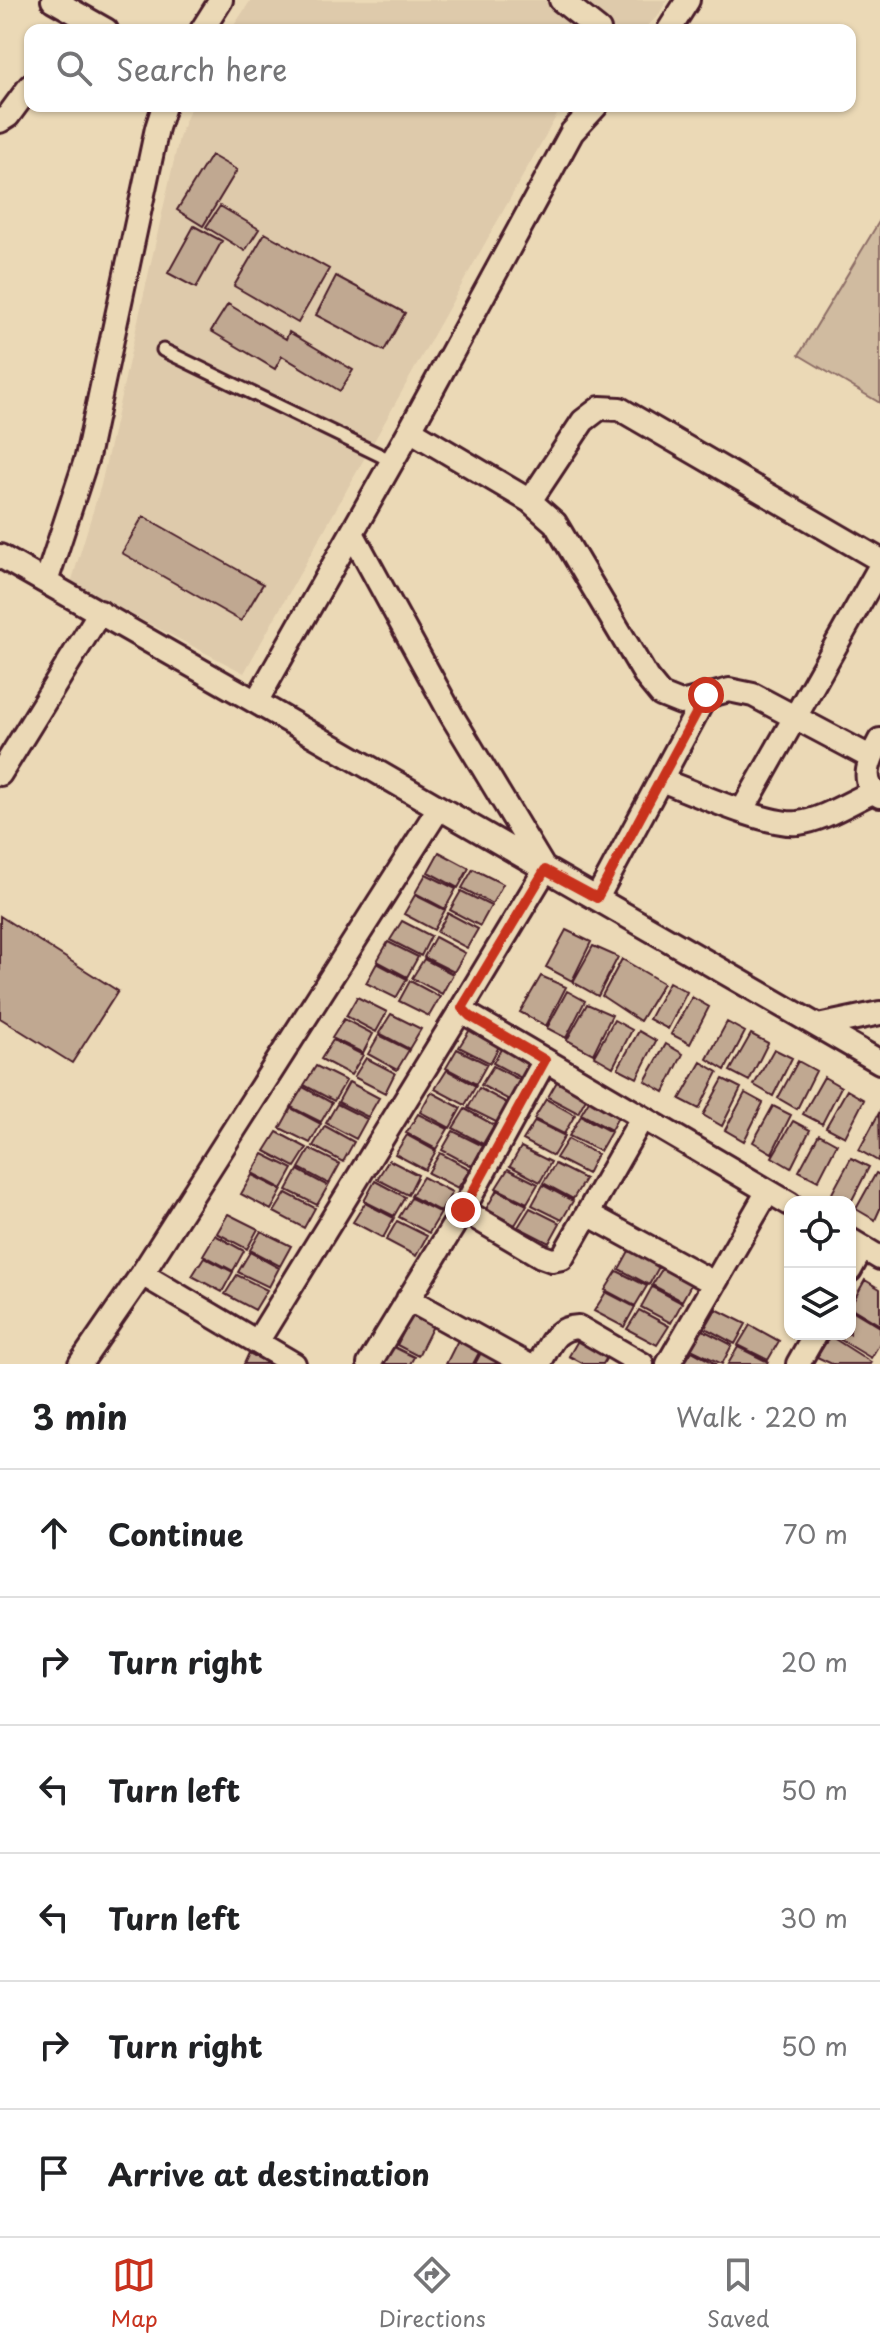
<!DOCTYPE html>
<meta charset="utf-8">
<style>
body{margin:0;font-family:"Playpen Sans",sans-serif;background:#f6f6f6;color:#202124}
.controls{position:absolute;right:24px;bottom:24px;display:grid;overflow:hidden;border-radius:16px;box-shadow:0 2px 6px #0004}
.controls button{width:72px;height:72px;display:grid;place-items:center;padding:0;border:0;border-bottom:2px solid #e0e0e0;background:#fff;color:#202124;font:40px sans-serif}
.stop{position:absolute;width:24px;height:24px;margin:-18px;border:6px solid #c8321e;border-radius:50%;background:#fff}
.stop.end{background:#c8321e;border-color:#fff;box-shadow:0 2px 8px #0008}
.list{margin:0;padding:0;list-style:none}
h2{display:flex;justify-content:space-between;align-items:center;height:104px;margin:0;padding:0 32px;font-size:34px}
h2 small{font-size:26px;font-weight:400;color:#757577}
.list li{display:grid;grid-template-columns:52px 1fr auto;gap:24px;align-items:center;box-sizing:border-box;height:128px;padding:0 32px;border-top:2px solid #e0e0e0}
.list b{display:block;font-size:30px;white-space:nowrap}
.list em{font-size:26px;font-style:normal;color:#757577}
.icon{flex:none;width:44px;height:44px;fill:none;stroke:currentColor;stroke-width:2;stroke-linecap:round;stroke-linejoin:round}
.map{position:relative;flex:none;width:880px;height:1364px;overflow:hidden}
.search{position:absolute;background:#fff;box-shadow:0 2px 6px #0004;left:24px;right:24px;top:24px;height:88px;display:flex;align-items:center;gap:20px;box-sizing:border-box;padding:0 28px;border-radius:16px;color:#757577;font-size:30px}
.sheet{height:872px;background:#fff}
nav{display:flex;justify-content:space-around;align-items:center;box-sizing:border-box;height:112px;border-top:2px solid #e0e0e0;background:#fff;font-size:22px;color:#757577}
nav a{display:grid;justify-items:center;gap:4px}
nav .on{color:#c8321e}
.map>svg:first-child{display:block}
</style>
<div class="map">
<svg width="880" height="1364" viewBox="0 0 880 1364">
<rect width="100%" height="100%" fill="#ebd9b6"/>
<filter id="ink" filterUnits="userSpaceOnUse"><feTurbulence type="fractalNoise" baseFrequency=".0125" numOctaves="2"/><feDisplacementMap in="SourceGraphic" scale="16" xChannelSelector="R" yChannelSelector="G"/><feConvolveMatrix kernelMatrix="1 2 1 2 8 2 1 2 1" color-interpolation-filters="sRGB"/></filter>
<g filter="url(#ink)">
<path fill="#decaab" d="M251 0H667L658 16 643 30H231Z
M191 106H562L244 673 71 583 101 485 179 138Z"/>
<path fill="#d0bba0" stroke="#8d6d66" stroke-width="2" d="M880 220V403L799 355Z"/>
<path fill="#c0a891" stroke="#4a1f2b" stroke-width="2" d="M211 155 237 170 203 226 177 210Z
M220 206 259 229 245 251 206 227Z
M194 226 222 241 196 288 168 273Z
M265 233 329 269 298 323 234 286Z
M336 276 405 313 384 351 316 315Z
M228 304 286 339 289 332 353 370 340 391 282 356 275 369 211 331Z
M143 516 263 584 241 621 122 553Z
M439 852 469 868 458 888 428 872Z
M473 869 503 884 492 904 462 888Z
M426 874 456 889 445 909 415 893Z
M461 891 491 906 480 926 450 910Z
M415 895 445 910 434 930 404 914Z
M448 913 478 929 467 948 437 932Z
M0 916 118 991 72 1063 0 1018Z
M402 921 431 936 421 956 390 940Z
M566 930 591 942 572 981 546 967Z
M435 937 465 953 454 972 424 957Z
M388 942 418 957 407 977 377 961Z
M593 946 618 957 598 996 573 982Z
M424 959 453 974 442 994 412 978Z
M622 959 663 983 640 1021 602 996Z
M377 963 407 979 396 998 366 983Z
M541 976 566 987 546 1026 520 1012Z
M410 981 440 997 429 1016 399 1001Z
M669 982 687 992 668 1029 649 1019Z
M567 991 585 1001 566 1038 547 1028Z
M357 997 387 1012 376 1032 346 1016Z
M692 997 709 1007 690 1044 671 1034Z
M587 1004 612 1015 593 1054 567 1040Z
M391 1014 421 1029 409 1049 379 1033Z
M344 1019 373 1034 363 1053 332 1038Z
M614 1020 632 1030 613 1067 594 1056Z
M727 1022 745 1032 725 1070 707 1059Z
M471 1028 501 1043 490 1063 459 1047Z
M639 1031 656 1041 637 1078 618 1068Z
M751 1034 768 1043 749 1081 730 1071Z
M379 1035 409 1050 397 1070 368 1054Z
M333 1040 363 1055 351 1075 321 1059Z
M504 1044 534 1060 523 1079 493 1063Z
M666 1044 683 1054 664 1092 645 1081Z
M457 1049 487 1064 476 1084 446 1068Z
M774 1049 792 1058 773 1096 754 1085Z
M366 1058 395 1073 385 1093 354 1077Z
M798 1061 816 1071 797 1109 778 1098Z
M701 1062 718 1072 699 1109 680 1099Z
M316 1066 346 1081 334 1101 304 1085Z
M493 1066 522 1081 511 1101 481 1085Z
M447 1070 476 1086 465 1105 435 1089Z
M824 1077 841 1087 822 1124 803 1114Z
M559 1078 589 1093 578 1113 548 1097Z
M723 1079 741 1088 722 1126 703 1115Z
M349 1082 379 1098 368 1117 338 1102Z
M303 1087 332 1103 321 1122 291 1107Z
M479 1088 509 1104 498 1123 468 1108Z
M847 1090 864 1100 845 1137 826 1127Z
M431 1092 461 1108 450 1128 420 1112Z
M745 1093 763 1103 744 1141 725 1130Z
M593 1094 622 1110 611 1130 581 1114Z
M546 1099 575 1115 564 1134 534 1119Z
M337 1104 367 1119 356 1139 326 1123Z
M773 1106 791 1115 772 1153 753 1142Z
M291 1108 321 1124 310 1143 280 1128Z
M465 1109 494 1125 483 1144 453 1128Z
M879 1113 880 1156 878 1161 859 1150Z
M418 1114 448 1129 436 1149 406 1133Z
M581 1116 611 1132 600 1151 569 1136Z
M535 1121 565 1136 553 1156 523 1140Z
M793 1121 810 1130 791 1168 772 1157Z
M325 1126 354 1142 343 1162 313 1146Z
M453 1131 483 1146 472 1166 442 1150Z
M277 1132 307 1148 295 1167 265 1151Z
M819 1134 837 1144 818 1181 799 1171Z
M407 1135 436 1151 425 1170 395 1154Z
M568 1139 597 1154 587 1174 556 1158Z
M521 1147 551 1162 540 1182 510 1166Z
M310 1149 340 1164 329 1184 299 1168Z
M440 1153 470 1169 458 1188 428 1173Z
M263 1154 293 1169 282 1189 252 1173Z
M851 1158 869 1167 850 1204V1202H844L831 1195Z
M389 1160 418 1175 408 1195 377 1179Z
M555 1164 585 1179 573 1199 543 1183Z
M508 1169 538 1184 527 1203 496 1188Z
M298 1170 328 1186 317 1205 287 1190Z
M876 1173 880 1175V1209L875 1220 856 1209Z
M252 1175 282 1190 271 1210 241 1194Z
M423 1177 452 1192 441 1212 411 1196Z
M375 1181 405 1197 394 1216 364 1201Z
M543 1185 573 1201 562 1220 532 1205Z
M497 1190 527 1205 515 1225 486 1209Z
M286 1193 315 1208 304 1228 274 1212Z
M411 1198 441 1213 429 1233 399 1217Z
M365 1203 394 1218 383 1238 353 1222Z
M530 1208 560 1223 549 1243 518 1227Z
M228 1214 258 1229 247 1249 217 1233Z
M397 1221 427 1236 416 1256 386 1240Z
M261 1231 291 1246 280 1266 250 1250Z
M215 1235 244 1251 233 1271 203 1255Z
M630 1249 660 1265 649 1285 619 1269Z
M250 1252 279 1268 269 1287 238 1272Z
M204 1257 233 1272 222 1292 192 1276Z
M664 1266 693 1281 682 1301 652 1285Z
M617 1271 647 1286 635 1306 605 1290Z
M237 1275 267 1290 255 1310 225 1294Z
M865 1280 880 1289V1325L850 1307Z
M652 1287 682 1303 671 1323 641 1307Z
M606 1292 635 1307 624 1327 594 1311Z
M416 1307 437 1318 418 1356 397 1345Z
M716 1309 746 1324 735 1344 705 1328Z
M850 1309 880 1327V1343L871 1358 831 1334H850Z
M639 1310 669 1326 657 1345 627 1329Z
M750 1325 779 1341 768 1360 738 1345Z
M703 1330 732 1345 722 1364 691 1349Z
M460 1336 482 1347 473 1364H446Z
M830 1336 871 1362 870 1364H832L817 1357Z
M580 1337 610 1352 603 1364H584L569 1356Z
M392 1346 414 1357 410 1364H383Z
M738 1347 768 1362 767 1364H728Z
M483 1349 504 1360 502 1364H475Z
M692 1351 716 1364H684Z
M249 1353 270 1364H244Z"/>
<g fill="none" stroke-linecap="round" stroke-linejoin="round">
<defs>
<path id="lane" d="M163 350 392 461"/>
<path id="street" d="M53 0 106 30
M561 0 599 30
M202 30 221 0
M669 30 688 0
M0 121 8 116 30 86
M410 430 572 132 596 106
M530 501 555 523 647 678 661 695 681 703 729 690 753 695 870 757
M352 533 452 716 545 870 462 1008 470 1016 790 1204
M0 556 256 702 880 1062
M46 582 87 457 157 128 164 106
M256 702 410 430 530 501 583 421 600 408 620 409 880 560
M880 740C870 758 858 783 880 796
M0 774 100 612
M661 780C690 791 770 827 798 823 823 820 850 802 873 792
M742 811 880 567
M597 898 706 695
M818 1026 880 1013
M463 1210 541 1256 552 1260 562 1258 642 1118
M588 1214 714 1283
M850 1240 880 1258
M850 1270 862 1248
M142 1274 294 1364
M408 1299 526 1364
M257 1342 462 1008
M80 1364 142 1274 439 808
M369 1364 463 1210 545 1060
M539 1364C550 1345 554 1328 578 1327L642 1364
M668 1364 768 1191
M798 1364 815 1334"/>
</defs>
<use href="#lane" stroke="#4a1f2b" stroke-width="17"/>
<use href="#street" stroke="#4a1f2b" stroke-width="28"/>
<use href="#lane" stroke="#ebd9b6" stroke-width="11"/>
<use href="#street" stroke="#ebd9b6" stroke-width="22"/>
</g>
</g>
<g fill="none" stroke-linecap="round" stroke-linejoin="round" filter="url(#ink)">
<path stroke="#c8321e" stroke-width="10" d="M463 1210 545 1060 470 1016 462 1008 545 870 597 898 706 695"/>
</g>
</svg>
<div class="controls">
<button><svg class="icon" aria-label="locate" viewBox="0 0 24 24"><circle cx="12" cy="12" r="6"/><path d="M12 2v4M12 18v4M2 12h4M18 12h4"/></svg></button>
<button><svg class="icon" aria-label="layers" viewBox="0 0 24 24"><path d="M12 4l9 5-9 5-9-5zM3 14l9 5 9-5"/></svg></button>
</div>
<div class="stop" style="left:706px;top:695px"></div>
<div class="stop end" style="left:463px;top:1210px"></div>
<div class="search"><svg class="icon" aria-label="search" viewBox="0 0 24 24"><circle cx="10" cy="10" r="6"/><path d="M15 15l6 6"/></svg>Search here</div>
</div>
<section class="sheet">
<h2>3 min<small>Walk · 220 m</small></h2>
<ul class="list">
<li><svg class="icon" aria-label="ahead" viewBox="0 0 24 24"><path d="M12 20V5M6 11l6-6 6 6"/></svg><div><b>Continue</b></div><em>70 m</em></li>
<li><svg class="icon" aria-label="right" viewBox="0 0 24 24"><path d="M7 20v-9h11M14 6l5 5-5 5"/></svg><div><b>Turn right</b></div><em>20 m</em></li>
<li><svg class="icon" aria-label="left" viewBox="0 0 24 24"><path d="M17 20v-9H6M10 6l-5 5 5 5"/></svg><div><b>Turn left</b></div><em>50 m</em></li>
<li><svg class="icon" aria-label="left" viewBox="0 0 24 24"><path d="M17 20v-9H6M10 6l-5 5 5 5"/></svg><div><b>Turn left</b></div><em>30 m</em></li>
<li><svg class="icon" aria-label="right" viewBox="0 0 24 24"><path d="M7 20v-9h11M14 6l5 5-5 5"/></svg><div><b>Turn right</b></div><em>50 m</em></li>
<li><svg class="icon" aria-label="arrive" viewBox="0 0 24 24"><path d="M6 21V4h12l-3 4 3 4H6"/></svg><div><b>Arrive at destination</b></div></li>
</ul>
</section>
<nav>
<a class="on"><svg class="icon" aria-label="map" viewBox="0 0 24 24"><path d="M3 6l6-2 6 2 6-2v14l-6 2-6-2-6 2zM9 4v14M15 6v14"/></svg>Map</a>
<a><svg class="icon" aria-label="directions" viewBox="0 0 24 24"><path d="M12 3l9 9-9 9-9-9zM9 14v-3h6M13 9l2 2-2 2"/></svg>Directions</a>
<a><svg class="icon" aria-label="saved" viewBox="0 0 24 24"><path d="M7 4h10v16l-5-4-5 4z"/></svg>Saved</a>
</nav>
